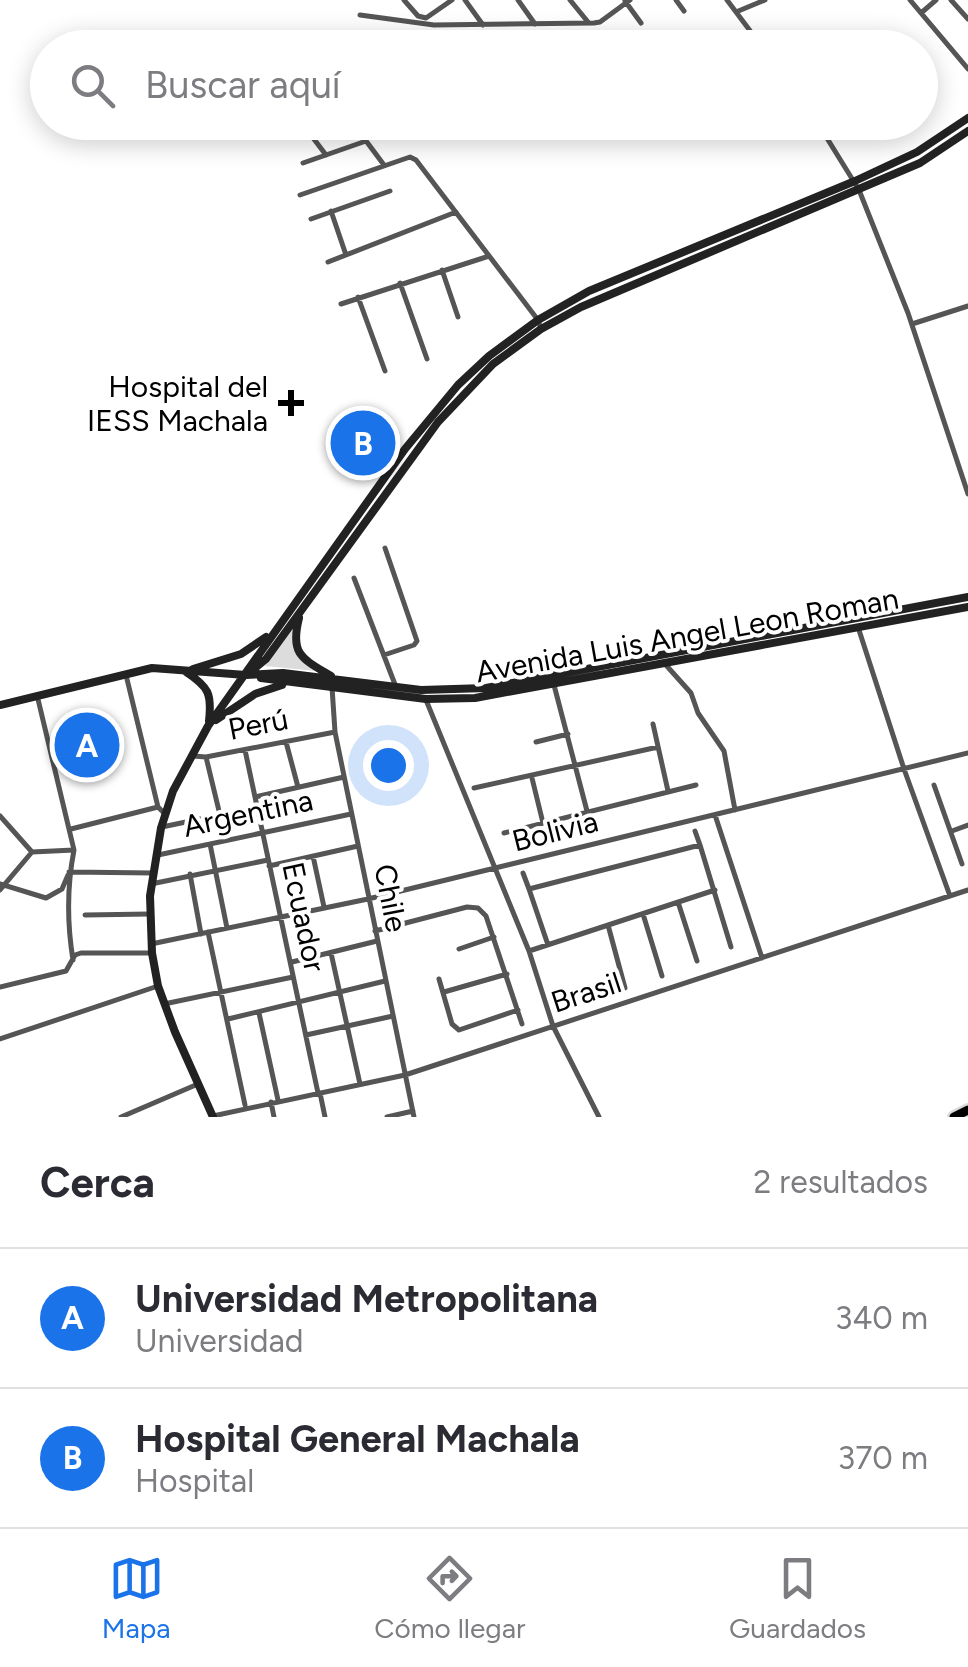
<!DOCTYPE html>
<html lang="es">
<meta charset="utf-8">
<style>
body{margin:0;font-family:Figtree,sans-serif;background:#f7f7f7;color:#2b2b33}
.you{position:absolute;left:388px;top:765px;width:35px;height:35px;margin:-25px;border:8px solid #fff;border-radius:50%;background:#1a73e8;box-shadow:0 0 0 15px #1a73e833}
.badge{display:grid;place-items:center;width:65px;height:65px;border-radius:50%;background:#1a73e8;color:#fff;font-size:32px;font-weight:700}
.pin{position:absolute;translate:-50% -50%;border:5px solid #fff;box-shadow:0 2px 10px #0006}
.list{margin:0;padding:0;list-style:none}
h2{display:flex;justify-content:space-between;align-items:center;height:130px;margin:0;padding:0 40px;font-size:42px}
h2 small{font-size:32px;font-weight:400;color:#7c7c81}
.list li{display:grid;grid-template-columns:65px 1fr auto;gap:30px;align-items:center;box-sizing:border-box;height:140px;padding:0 40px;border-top:2px solid #e1e1e2}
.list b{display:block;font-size:38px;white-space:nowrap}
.list p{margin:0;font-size:32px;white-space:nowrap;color:#7c7c81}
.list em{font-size:32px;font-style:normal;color:#7c7c81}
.icon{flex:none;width:55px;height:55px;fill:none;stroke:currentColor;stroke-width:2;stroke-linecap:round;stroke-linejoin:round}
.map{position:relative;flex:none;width:968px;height:1117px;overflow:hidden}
.search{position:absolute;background:#fff;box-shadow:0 5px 25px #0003;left:30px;right:30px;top:30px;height:110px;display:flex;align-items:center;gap:25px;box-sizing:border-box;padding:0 35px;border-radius:55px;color:#7c7c81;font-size:38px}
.sheet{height:410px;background:#fff}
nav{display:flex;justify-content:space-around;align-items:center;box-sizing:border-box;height:140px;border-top:2px solid #e1e1e2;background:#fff;font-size:28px;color:#7c7c81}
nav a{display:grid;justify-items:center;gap:5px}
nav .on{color:#1a73e8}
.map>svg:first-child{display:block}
</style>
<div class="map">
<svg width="968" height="1117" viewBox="0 0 968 1117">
<rect width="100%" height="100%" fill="#fff"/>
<path fill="#dcdcdc" d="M293 625V637L316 671 265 666Z"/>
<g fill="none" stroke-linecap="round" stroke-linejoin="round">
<defs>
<path id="primary" d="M954 1117 968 1110"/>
</defs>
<use href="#primary" stroke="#dbdbdb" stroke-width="14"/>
<path stroke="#555" stroke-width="5" d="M404 0 418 16 426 18 452 0
M465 0 483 25
M518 0 535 24
M570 0 588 22
M676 0 684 11
M727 0 763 48
M910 0 968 69
M951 0 968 19
M625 1 641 23
M736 12 765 0
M921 13 936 0
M360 15 434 25 594 23 600 22 630 0
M301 122 326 155
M352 122 384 165
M817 122 859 190 908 313 968 494
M303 163 366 141
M300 195 410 157 416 160 538 320 541 329
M331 211 346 255
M311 219 390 191
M328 262 456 212
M442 270 458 317
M400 283 427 359
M358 297 385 371
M341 304 489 256
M912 324 968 306
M354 578 396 687
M858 627 904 769 950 896
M384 655 414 645 417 641 385 548
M665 664 691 693 698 713 724 751 735 810
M126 675 158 807 164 813
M554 685 587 811
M332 687 335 732 414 1117
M37 695 74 850C67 886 67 923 73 960
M426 700 529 951 553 1026 599 1117
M653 724 668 791
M286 742 298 787
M536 742 568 734
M245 750 318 1093
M193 756 206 757 335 732
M206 757 220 815
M532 778 543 823
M934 785 962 864
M474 788 658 747
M255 797 344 777
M715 815 762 958
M0 816 32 852 74 850
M162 827 257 807
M71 829 158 807
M695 831 700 845
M952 831 968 825
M504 833 696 785
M210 844 227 928
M158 855 351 814
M313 856 324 907
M269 866 358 846
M69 872 153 873
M523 873 529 889
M190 874 201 934
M0 884 46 898 62 889 68 875
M151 884 268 860
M0 890 32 852
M678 902 697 961
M643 914 662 976
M85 915 150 914
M608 925 625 988
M375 931 467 907 478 908 486 916 522 1024
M208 932 245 1105
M151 944 368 899 968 753
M548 945 529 889 700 845 731 947
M459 949 494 937
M529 951 715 890
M331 953 360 1084
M292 962 377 941
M439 979 452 1024 459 1030 518 1010
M0 987 66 971 75 955 81 953H152
M444 992 507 974
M164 1004 293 977
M259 1013 278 1100
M228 1019 385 981
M306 1035 393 1016
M0 1039 158 986
M320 1093 325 1117
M271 1102 274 1117
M213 1116 405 1075 968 890
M121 1117 198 1084
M387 1117 413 1111"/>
<path stroke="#222" stroke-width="8" d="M299 618C290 654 301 658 331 676
M193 669 241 654 266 637
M186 672C209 687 212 694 209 721
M250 672 266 659 438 422 493 364 541 329 581 307 920 163 968 131
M261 678 426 699 475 698 968 607
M0 705 152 668 246 675 283 673 421 690 486 688 968 597
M216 720 255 694 282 685
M213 1117 175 1032 158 986 152 953 150 896 161 828 173 791 208 726 405 449 458 385 489 356 538 320 589 291 855 181 917 152 968 118"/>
<use href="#primary" stroke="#000" stroke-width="9"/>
</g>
<path fill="#000" stroke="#fff" stroke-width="4" d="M286 388h10v10h10v10h-10v10h-10v-10h-10v-10h10z"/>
<g text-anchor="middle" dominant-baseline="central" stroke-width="8" stroke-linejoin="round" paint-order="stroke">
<g font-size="30" fill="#000" stroke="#fff" text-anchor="end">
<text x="268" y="386">Hospital del<tspan x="268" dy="34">IESS Machala</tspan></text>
</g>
<g font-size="30" fill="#000" stroke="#fff">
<text transform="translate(687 635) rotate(-10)">Avenida Luis Angel Leon Roman</text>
<text transform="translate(258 724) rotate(-11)">Perú</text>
<text transform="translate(248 813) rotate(-12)">Argentina</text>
<text transform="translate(555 831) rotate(-14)">Bolivia</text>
<text transform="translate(391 898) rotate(79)">Chile</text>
<text transform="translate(304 917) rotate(78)">Ecuador</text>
<text transform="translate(586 992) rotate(-18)">Brasil</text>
</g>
</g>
</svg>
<div class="you"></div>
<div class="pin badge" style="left:87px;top:745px">A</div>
<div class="pin badge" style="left:363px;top:443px">B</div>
<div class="search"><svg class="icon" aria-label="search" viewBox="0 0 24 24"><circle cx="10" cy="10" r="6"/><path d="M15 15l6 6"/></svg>Buscar aquí</div>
</div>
<section class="sheet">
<h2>Cerca<small>2 resultados</small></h2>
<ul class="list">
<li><span class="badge">A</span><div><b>Universidad Metropolitana</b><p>Universidad</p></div><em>340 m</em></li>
<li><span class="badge">B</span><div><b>Hospital General Machala</b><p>Hospital</p></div><em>370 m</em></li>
</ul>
</section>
<nav>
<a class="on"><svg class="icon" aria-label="map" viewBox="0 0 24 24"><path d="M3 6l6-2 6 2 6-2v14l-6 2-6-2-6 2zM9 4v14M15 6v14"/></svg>Mapa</a>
<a><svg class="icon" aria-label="directions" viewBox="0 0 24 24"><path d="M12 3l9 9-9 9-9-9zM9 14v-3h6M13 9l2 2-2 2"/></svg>Cómo llegar</a>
<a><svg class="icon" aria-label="saved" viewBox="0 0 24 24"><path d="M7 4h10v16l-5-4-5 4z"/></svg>Guardados</a>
</nav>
